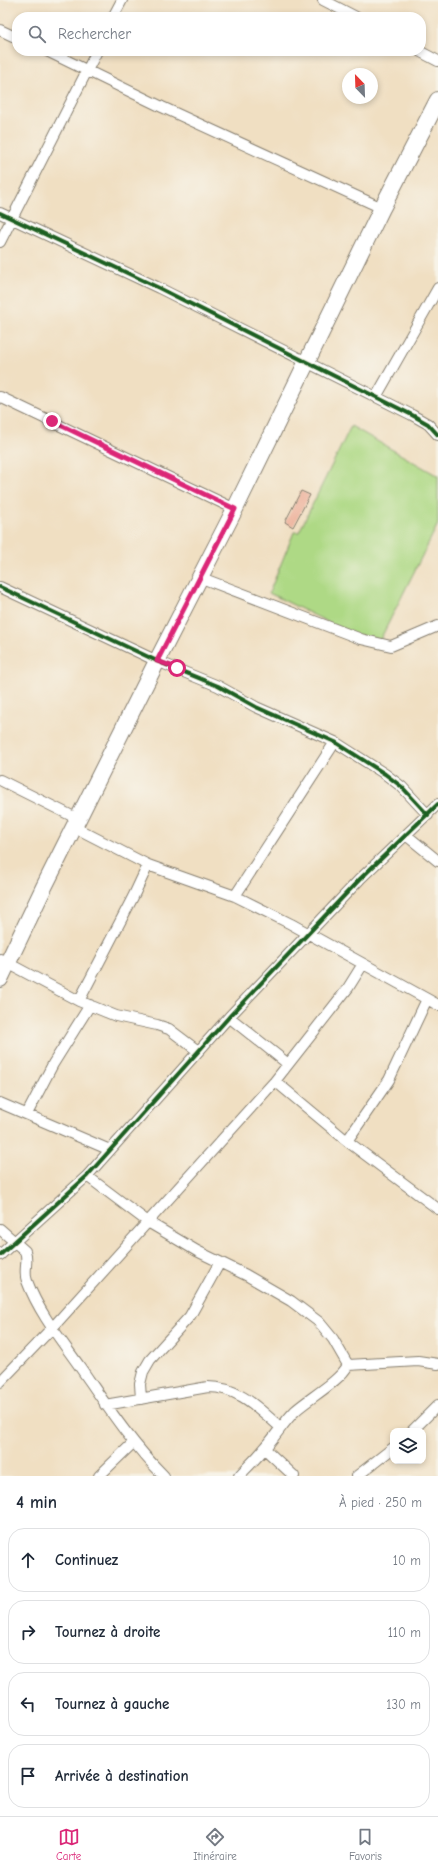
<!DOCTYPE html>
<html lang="fr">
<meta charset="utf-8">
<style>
body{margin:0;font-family:"Comic Neue",sans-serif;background:#f6f6f7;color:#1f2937}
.controls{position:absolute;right:12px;bottom:12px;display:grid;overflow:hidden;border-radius:8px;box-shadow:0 2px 6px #0003}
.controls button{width:36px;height:36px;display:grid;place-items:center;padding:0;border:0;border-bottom:1px solid #e0e1e3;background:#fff;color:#1f2937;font:20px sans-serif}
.compass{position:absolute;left:342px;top:68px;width:36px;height:36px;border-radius:50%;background:#fff;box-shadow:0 2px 6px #0003;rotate:337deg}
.stop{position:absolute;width:12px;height:12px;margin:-9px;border:3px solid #db2777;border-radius:50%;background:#fff}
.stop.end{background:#db2777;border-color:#fff;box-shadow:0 1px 4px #0008}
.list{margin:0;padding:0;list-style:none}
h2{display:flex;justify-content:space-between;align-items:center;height:52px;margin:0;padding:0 16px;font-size:17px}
h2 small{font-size:13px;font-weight:400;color:#747a83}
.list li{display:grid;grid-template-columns:26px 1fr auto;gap:12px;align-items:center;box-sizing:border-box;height:64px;margin:0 8px 8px;padding:0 8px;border:1px solid #e0e1e3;border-radius:16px}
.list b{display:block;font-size:15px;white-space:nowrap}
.list em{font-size:13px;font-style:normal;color:#747a83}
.icon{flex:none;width:22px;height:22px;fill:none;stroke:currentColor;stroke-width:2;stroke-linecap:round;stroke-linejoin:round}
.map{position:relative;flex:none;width:438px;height:1476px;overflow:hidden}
.search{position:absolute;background:#fff;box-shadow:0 2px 6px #0003;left:12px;right:12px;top:12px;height:44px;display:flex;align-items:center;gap:10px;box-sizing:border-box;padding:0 14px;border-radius:16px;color:#747a83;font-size:15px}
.sheet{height:340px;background:#fff}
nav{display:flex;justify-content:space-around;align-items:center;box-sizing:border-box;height:56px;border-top:1px solid #e0e1e3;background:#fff;font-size:11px;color:#747a83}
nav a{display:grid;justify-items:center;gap:2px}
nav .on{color:#db2777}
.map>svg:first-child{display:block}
</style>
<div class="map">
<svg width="438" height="1476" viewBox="0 0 438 1476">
<rect width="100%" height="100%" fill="#f7f3e8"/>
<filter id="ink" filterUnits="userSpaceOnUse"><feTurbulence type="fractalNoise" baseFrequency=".025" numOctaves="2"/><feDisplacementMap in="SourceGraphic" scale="8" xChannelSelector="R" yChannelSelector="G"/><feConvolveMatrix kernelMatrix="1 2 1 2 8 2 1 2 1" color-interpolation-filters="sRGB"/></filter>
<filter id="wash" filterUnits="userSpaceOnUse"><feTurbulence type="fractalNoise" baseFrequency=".012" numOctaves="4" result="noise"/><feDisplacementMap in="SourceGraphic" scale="16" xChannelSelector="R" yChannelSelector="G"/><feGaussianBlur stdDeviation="0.9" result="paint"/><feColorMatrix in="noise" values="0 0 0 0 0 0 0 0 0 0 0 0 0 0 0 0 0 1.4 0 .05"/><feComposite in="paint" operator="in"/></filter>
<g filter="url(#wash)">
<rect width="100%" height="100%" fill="#f0dfc2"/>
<path fill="#aed985" stroke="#657a50" d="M351 426 438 476V524L380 640 356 636 269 593 294 532H299Z"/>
<g id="blocks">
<path fill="#edb09a" d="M301 491 310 495 293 527 285 522Z"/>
</g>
</g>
<g filter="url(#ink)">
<use href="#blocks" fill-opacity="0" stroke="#867e6f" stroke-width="1"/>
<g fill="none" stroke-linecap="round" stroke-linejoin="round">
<defs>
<path id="minor" d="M323 0 356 17
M113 17 122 0
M0 30 17 38
M47 51 162 107 382 208
M419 51 438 61
M0 213 159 288 412 415 428 424 438 435
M0 242 97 51
M0 397 235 509
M376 397 438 288
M199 577 361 639 391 646 438 626
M0 587 157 661 218 686 256 707 335 742 385 774 402 787 428 815
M0 780 78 819
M74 827 148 865 235 896 291 924 438 1005
M406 835 438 861
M235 896 335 742
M0 959 79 1001 116 1016 157 1025 169 1029 198 1051
M79 1001 133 897 148 865
M229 1017 288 1064
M275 1081 347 1141 438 1209
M0 1103 110 1150
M27 1114 53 1064 90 1005
M347 1141 389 1080 427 999
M87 1176 148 1222 197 1251 246 1275 291 1301 319 1322 333 1339 348 1365
M0 1229 25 1251C29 1261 23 1271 27 1281 39 1313 61 1340 80 1367 107 1406 130 1442 164 1476
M0 1255 87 1176 229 1017 360 879 438 804
M348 1365 418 1361 438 1364
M0 1382 53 1327 275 1081 348 988 363 964
M141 1399 140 1384 143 1372 150 1360 190 1316 220 1262
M105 1405 208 1387C239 1387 258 1408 280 1427
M412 1431 438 1405
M265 1449 294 1476
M99 1476 133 1443
M239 1476C247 1467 256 1459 264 1449 275 1437 283 1423 295 1411 308 1399 340 1381 348 1365
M357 1476 393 1448"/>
<path id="primary" d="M0 979 44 887 157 661 235 509 382 208 438 100"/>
</defs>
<use href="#minor" stroke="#867e6f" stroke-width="12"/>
<use href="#primary" stroke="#867e6f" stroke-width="18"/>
<use href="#minor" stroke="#fff" stroke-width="10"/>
<use href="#primary" stroke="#fff" stroke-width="16"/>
<defs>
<path id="cycleway" d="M0 213 159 288 412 415 428 424 438 435
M0 587 157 661 218 686 256 707 335 742 385 774 402 787 428 815
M0 1255 87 1176 229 1017 360 879 438 804"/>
</defs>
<use href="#cycleway" stroke="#f7f3e8" stroke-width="6"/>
<use href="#cycleway" stroke="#1b5e20" stroke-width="4"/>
</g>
</g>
<g fill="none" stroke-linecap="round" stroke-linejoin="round" filter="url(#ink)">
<path stroke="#db2777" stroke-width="5" d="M52 421 235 509 157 661 177 668"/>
</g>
</svg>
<div class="controls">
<button><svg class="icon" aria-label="layers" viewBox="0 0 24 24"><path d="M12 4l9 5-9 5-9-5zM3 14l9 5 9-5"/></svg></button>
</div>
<svg class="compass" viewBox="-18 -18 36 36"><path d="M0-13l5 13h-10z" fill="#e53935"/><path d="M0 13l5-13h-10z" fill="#747a83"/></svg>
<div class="stop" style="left:177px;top:668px"></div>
<div class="stop end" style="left:52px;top:421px"></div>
<div class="search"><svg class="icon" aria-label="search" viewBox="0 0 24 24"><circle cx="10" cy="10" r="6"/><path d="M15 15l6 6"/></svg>Rechercher</div>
</div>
<section class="sheet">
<h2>4 min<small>À pied · 250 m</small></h2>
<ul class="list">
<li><svg class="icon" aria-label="ahead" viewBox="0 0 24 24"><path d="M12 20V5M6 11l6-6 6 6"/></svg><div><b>Continuez</b></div><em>10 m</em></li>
<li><svg class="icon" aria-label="right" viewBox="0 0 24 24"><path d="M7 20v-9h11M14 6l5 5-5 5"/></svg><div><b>Tournez à droite</b></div><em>110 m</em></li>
<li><svg class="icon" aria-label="left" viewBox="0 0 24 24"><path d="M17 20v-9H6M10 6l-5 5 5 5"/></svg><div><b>Tournez à gauche</b></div><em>130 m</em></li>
<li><svg class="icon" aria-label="arrive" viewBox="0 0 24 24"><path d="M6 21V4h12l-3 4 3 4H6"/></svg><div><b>Arrivée à destination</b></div></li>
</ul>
</section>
<nav>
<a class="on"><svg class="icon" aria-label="map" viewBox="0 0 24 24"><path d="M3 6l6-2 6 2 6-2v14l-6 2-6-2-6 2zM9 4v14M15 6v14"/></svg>Carte</a>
<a><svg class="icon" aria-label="directions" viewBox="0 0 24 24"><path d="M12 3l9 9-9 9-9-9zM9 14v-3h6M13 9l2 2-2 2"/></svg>Itinéraire</a>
<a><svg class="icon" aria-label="saved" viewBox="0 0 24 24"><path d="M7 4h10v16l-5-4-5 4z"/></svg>Favoris</a>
</nav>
